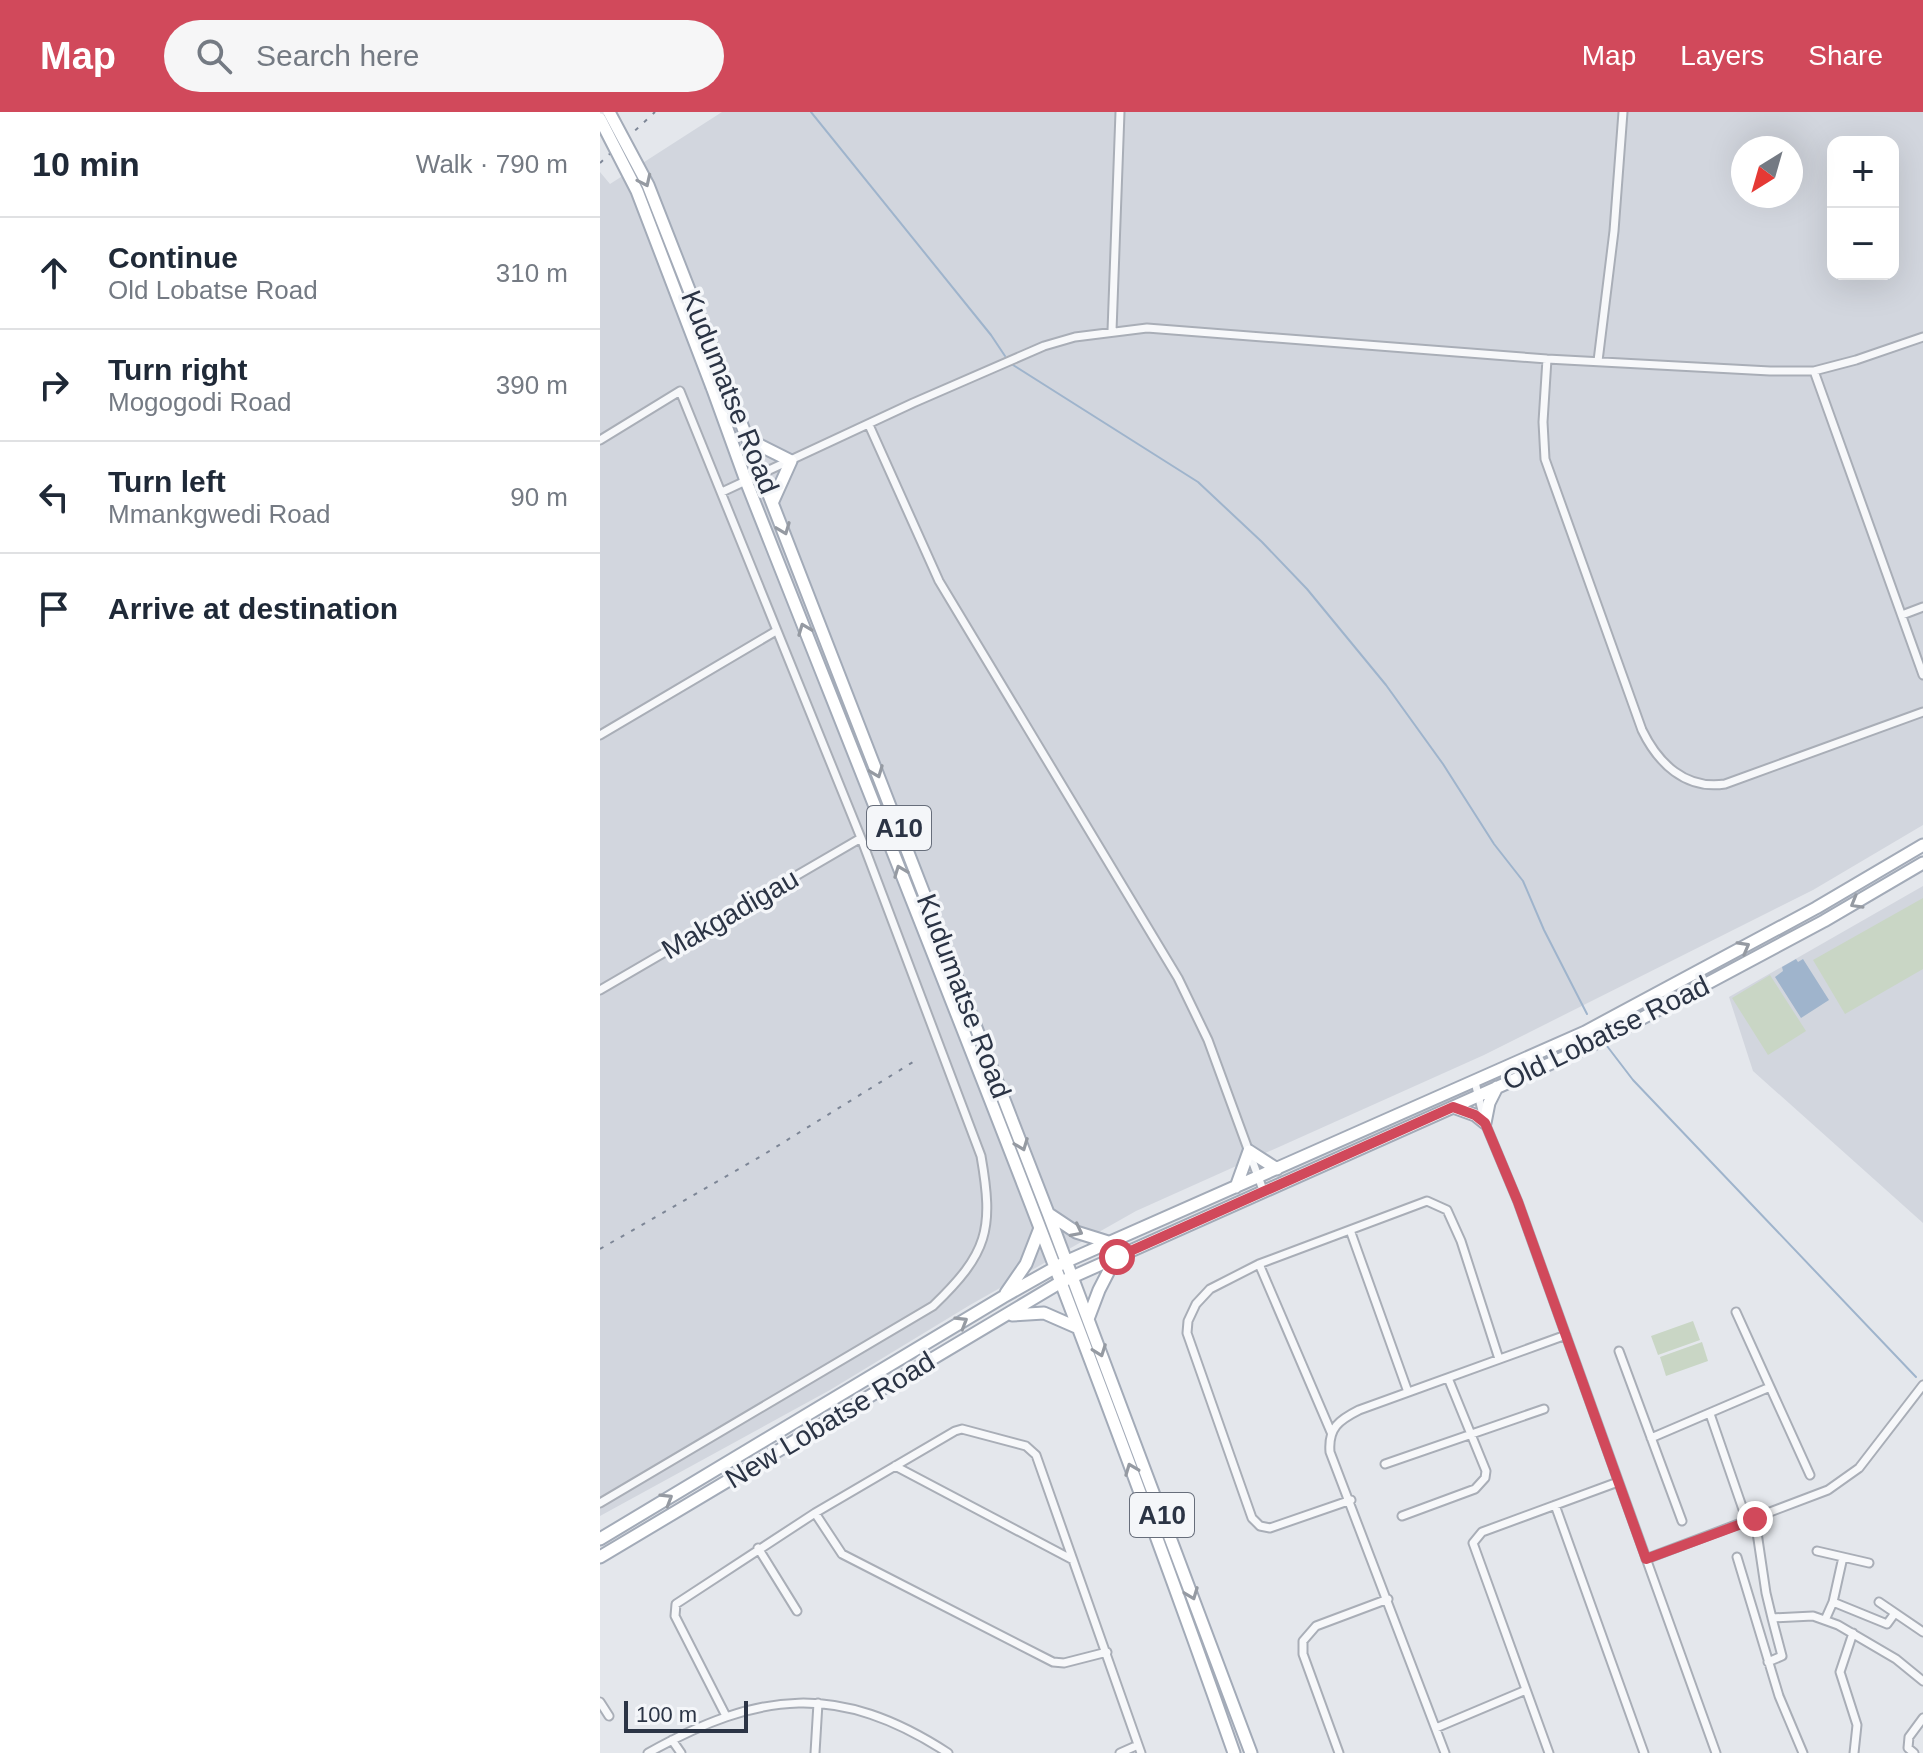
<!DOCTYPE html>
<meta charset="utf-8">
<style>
body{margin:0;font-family:Arial,sans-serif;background:#f6f6f7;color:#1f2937}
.controls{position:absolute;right:24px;top:24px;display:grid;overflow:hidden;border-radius:16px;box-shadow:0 8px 32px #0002}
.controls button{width:72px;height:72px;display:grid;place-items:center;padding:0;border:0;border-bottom:2px solid #e0e1e3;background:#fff;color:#1f2937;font:40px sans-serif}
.compass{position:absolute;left:1131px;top:24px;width:72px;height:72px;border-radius:50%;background:#fff;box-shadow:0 8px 32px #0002;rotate:217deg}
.scale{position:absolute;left:24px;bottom:20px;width:124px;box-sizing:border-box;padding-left:8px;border:4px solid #2b3445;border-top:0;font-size:22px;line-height:28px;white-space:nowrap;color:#2b3445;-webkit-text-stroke:6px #f4f6f9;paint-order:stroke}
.stop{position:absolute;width:24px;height:24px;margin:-18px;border:6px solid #d1495b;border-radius:50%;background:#fff}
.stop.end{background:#d1495b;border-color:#fff;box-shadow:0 2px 8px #0008}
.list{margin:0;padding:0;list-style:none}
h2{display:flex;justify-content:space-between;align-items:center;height:104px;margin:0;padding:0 32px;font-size:34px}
h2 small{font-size:26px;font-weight:400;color:#747a83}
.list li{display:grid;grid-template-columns:52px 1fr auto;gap:24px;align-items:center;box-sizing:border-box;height:112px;padding:0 32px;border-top:2px solid #e0e1e3}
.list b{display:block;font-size:30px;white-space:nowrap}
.list p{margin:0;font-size:26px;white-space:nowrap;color:#747a83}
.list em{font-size:26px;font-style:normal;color:#747a83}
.icon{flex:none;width:44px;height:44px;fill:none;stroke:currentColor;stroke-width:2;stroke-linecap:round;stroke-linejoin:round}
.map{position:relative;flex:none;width:1323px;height:1641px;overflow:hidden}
header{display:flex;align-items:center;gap:48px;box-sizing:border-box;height:112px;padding:0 40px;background:#d1495b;color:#fff}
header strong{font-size:38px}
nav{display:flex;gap:44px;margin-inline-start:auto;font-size:28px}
.search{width:560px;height:72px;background:#f6f6f7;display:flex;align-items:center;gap:20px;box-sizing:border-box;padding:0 28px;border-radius:44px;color:#747a83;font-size:30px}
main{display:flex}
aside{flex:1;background:#fff}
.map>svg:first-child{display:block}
</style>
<header>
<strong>Map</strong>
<div class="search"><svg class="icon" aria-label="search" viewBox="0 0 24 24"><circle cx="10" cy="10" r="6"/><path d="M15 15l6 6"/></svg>Search here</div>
<nav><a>Map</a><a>Layers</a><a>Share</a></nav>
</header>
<main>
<aside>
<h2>10 min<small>Walk · 790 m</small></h2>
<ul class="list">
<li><svg class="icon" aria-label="ahead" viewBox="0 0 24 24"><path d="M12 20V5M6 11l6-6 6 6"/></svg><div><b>Continue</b><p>Old Lobatse Road</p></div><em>310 m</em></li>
<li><svg class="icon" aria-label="right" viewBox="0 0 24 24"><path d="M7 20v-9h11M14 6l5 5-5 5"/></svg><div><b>Turn right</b><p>Mogogodi Road</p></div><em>390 m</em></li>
<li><svg class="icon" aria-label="left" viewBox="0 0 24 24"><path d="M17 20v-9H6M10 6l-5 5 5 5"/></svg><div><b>Turn left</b><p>Mmankgwedi Road</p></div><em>90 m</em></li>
<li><svg class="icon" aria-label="arrive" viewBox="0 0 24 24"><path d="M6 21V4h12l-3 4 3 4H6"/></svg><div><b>Arrive at destination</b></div></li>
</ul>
</aside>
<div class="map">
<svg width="1323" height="1641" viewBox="0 0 1323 1641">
<rect width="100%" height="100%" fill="#e4e7ec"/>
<path fill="#d2d6de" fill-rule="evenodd" d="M122 0H1323V713L1213 778 884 943 536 1099 370 1193 230 1278 0 1404V60L10 72ZM1233 30H1293V162H1233ZM1143 36H1191V84H1143Z
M1323 774V1111L1153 959 1129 885Z"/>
<path fill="#c9d6c5" d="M1323 786V857L1245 902 1213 848Z
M1170 863 1206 919 1168 943 1132 886Z
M1093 1209 1100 1228 1058 1243 1051 1224Z
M1102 1230 1108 1249 1066 1264 1060 1245Z"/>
<path fill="#9fb4cc" d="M1196 847 1198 850 1203 847 1229 888 1201 906 1175 865 1183 859 1182 855Z"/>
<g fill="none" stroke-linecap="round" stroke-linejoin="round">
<path stroke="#9fb4cc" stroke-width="2" d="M211 0 391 223 405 244
M413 253 598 370 662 430 707 477 786 573 843 652 894 732 923 769 944 818 987 902
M1007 934 1033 968 1316 1265"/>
<defs>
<path id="street" d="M512 219 520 0
M947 247 943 310 945 347 1042 618C1058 651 1085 678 1125 672L1323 600
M998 249 1014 119 1023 0
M1214 259 1323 563
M269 313 339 469 578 866 608 928 663 1078
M0 328 80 279 261 726 381 1044C394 1118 388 1141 333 1194L0 1391
M122 380 313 291 444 234 475 225 547 216 947 247 1170 259H1214L1256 248 1323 225
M1302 503 1323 495
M0 623 176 519
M0 878 261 726
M875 970 885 1011 918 1090 1116 1641
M750 1118 808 1280
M659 1152 731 1320
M1136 1200 1210 1363
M1019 1239 1082 1409
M1110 1302 1147 1409
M1051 1326 1170 1275
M785 1352 944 1297
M295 1354 473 1448
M751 1388 670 1416 660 1414 652 1406 587 1221 588 1209 596 1192 610 1177 659 1152 827 1089 847 1098 861 1129 899 1247
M955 1393 1044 1641
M215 1401 242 1442 453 1550 464 1551 507 1540
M802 1404 875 1377 885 1366 886 1359 848 1266
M1155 1407 1166 1481 1172 1506
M158 1436 197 1499
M1217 1439 1269 1451
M1137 1445 1179 1584 1203 1641
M1046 1447 1228 1378 1259 1356 1323 1273
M1233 1490 1287 1512 1295 1501
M1279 1490 1323 1520
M1225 1508 1233 1490 1243 1445
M1253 1521 1240 1560 1257 1613 1254 1641
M1168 1550 1182 1544 1172 1506 1213 1504 1238 1513 1296 1547 1323 1569
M0 1590 9 1604
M126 1604 75 1504 76 1492 215 1401 355 1319 362 1317 426 1334 436 1343 541 1641
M836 1616 926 1578
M72 1628 81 1641
M48 1641C159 1579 239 1570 348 1641
M215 1641 218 1591
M520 1641 538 1633
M739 1641 703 1542V1529L716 1514 788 1487
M845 1641 730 1340C728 1316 739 1308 759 1298L966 1223
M949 1641 873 1431 882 1420 1018 1370
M1314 1641 1308 1636 1309 1625 1323 1606"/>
<path id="primary" d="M124 267 448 1101 651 1641
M112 275 146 369C313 792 484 1213 634 1641
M149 328 191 349 173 389
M853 995 875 1003 885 1011 889 991 897 975
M636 1075 649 1039 677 1057
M449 1102 476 1120 508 1130
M406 1181 426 1152 440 1116
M412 1203 444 1201 476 1215
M488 1207 499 1178 516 1145
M0 1427 403 1185 465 1150 985 920 1216 796 1323 733
M0 1445 461 1170 992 933 1224 809 1323 751"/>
</defs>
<use href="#street" stroke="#a9aeb7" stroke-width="11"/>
<use href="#primary" stroke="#a3abb8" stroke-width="15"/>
<use href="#street" stroke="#f7f8fa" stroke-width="7"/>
<use href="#primary" stroke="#fff" stroke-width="11"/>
<path stroke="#7d8696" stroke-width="2" stroke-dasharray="4 8" stroke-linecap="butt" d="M0 51 55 0
M0 1137 163 1043 313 950"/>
<defs>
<path id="primary-bridge" d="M9 0 48 73 124 267
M0 7 37 79 112 275"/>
</defs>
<use href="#primary-bridge" stroke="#a3abb8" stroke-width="15" stroke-linecap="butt"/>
<use href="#primary-bridge" stroke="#fff" stroke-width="11"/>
</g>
<defs><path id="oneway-chevron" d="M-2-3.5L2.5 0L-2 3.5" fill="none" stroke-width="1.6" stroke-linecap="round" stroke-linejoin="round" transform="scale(2)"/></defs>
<g stroke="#959aa2">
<use href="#oneway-chevron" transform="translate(45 69) rotate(65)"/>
<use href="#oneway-chevron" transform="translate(184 417) rotate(69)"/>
<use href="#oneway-chevron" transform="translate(204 517) rotate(-111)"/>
<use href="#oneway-chevron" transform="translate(277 660) rotate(69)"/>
<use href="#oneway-chevron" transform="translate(300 759) rotate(-111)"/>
<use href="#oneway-chevron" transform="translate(1256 791) rotate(150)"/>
<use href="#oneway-chevron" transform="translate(1144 835) rotate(-29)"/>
<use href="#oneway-chevron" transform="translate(422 1033) rotate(69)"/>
<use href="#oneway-chevron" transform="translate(477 1119) rotate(27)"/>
<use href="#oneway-chevron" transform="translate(362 1210) rotate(-31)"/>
<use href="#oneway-chevron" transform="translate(500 1239) rotate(70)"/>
<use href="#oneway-chevron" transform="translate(531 1357) rotate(-111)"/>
<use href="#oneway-chevron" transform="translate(67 1387) rotate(-31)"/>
<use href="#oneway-chevron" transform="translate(592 1482) rotate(69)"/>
</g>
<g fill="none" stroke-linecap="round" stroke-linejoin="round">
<path stroke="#d1495b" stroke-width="10" d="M517 1145 853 995 875 1003 885 1011 918 1090 1046 1447 1155 1407"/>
</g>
<g text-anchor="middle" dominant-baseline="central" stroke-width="7" stroke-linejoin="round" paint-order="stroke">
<g fill="#f4f6f9" stroke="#676e7b" stroke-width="2">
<rect x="267" y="694" width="64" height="44" rx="6"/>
<rect x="530" y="1381" width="64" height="44" rx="6"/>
</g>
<g font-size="26" font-weight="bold" fill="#2b3445">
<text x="299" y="716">A10</text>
<text x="562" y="1403">A10</text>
</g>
<g font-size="28" fill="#2b3445" stroke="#f4f6f9">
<text transform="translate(130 280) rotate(68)">Kudumatse Road</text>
<text transform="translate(130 802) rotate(-30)">Makgadigau</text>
<text transform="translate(364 884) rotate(69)">Kudumatse Road</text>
<text transform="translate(1006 921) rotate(-26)">Old Lobatse Road</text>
<text transform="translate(230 1308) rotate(-31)">New Lobatse Road</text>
</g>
</g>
</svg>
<div class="controls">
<button>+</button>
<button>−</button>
</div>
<svg class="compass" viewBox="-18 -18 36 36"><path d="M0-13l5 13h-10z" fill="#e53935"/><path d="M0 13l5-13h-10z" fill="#747a83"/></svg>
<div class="scale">100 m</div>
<div class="stop" style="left:517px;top:1145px"></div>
<div class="stop end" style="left:1155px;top:1407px"></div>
</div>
</main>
